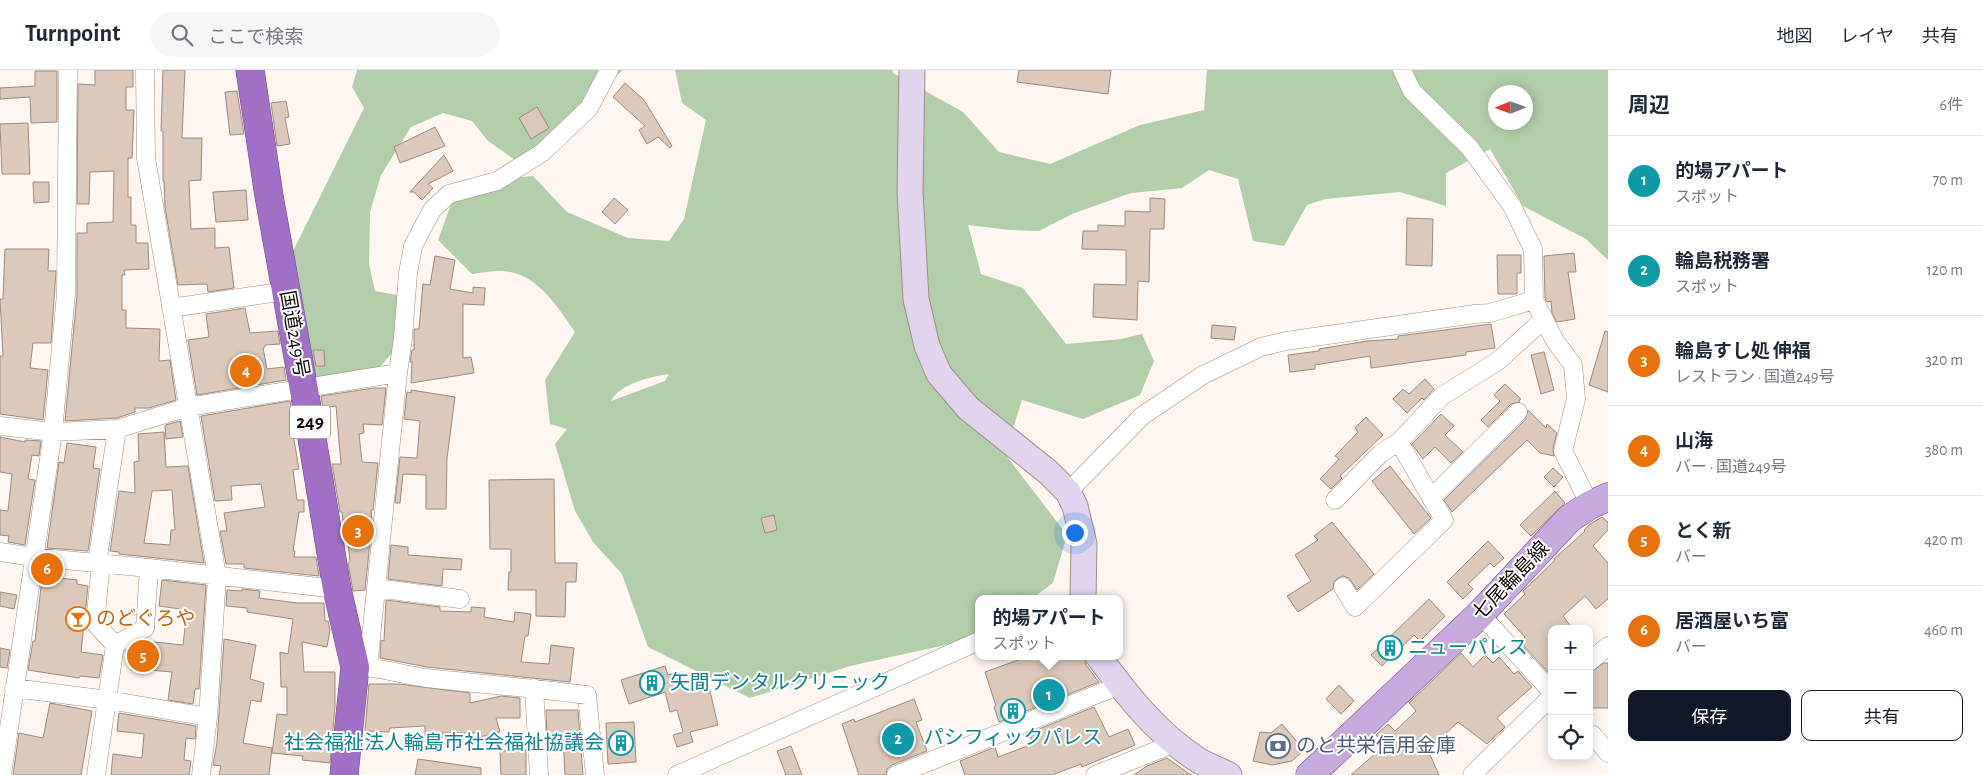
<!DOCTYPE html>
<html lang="ja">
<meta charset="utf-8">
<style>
body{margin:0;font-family:"Alegreya Sans","Noto Sans JP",sans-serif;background:#f6f6f7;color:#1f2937}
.controls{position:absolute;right:15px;bottom:15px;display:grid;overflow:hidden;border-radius:10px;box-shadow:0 2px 12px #0003}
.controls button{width:45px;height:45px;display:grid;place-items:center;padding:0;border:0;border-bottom:1px solid #e0e1e3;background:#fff;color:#1f2937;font:25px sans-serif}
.compass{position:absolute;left:1488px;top:15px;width:45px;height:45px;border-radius:50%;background:#fff;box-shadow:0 2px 12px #0003;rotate:269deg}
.you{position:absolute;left:1074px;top:462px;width:18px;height:18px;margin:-12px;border:4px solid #fff;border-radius:50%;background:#1a73e8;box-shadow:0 0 0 8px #1a73e833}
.badge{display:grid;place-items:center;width:32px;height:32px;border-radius:50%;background:#111827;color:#fff;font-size:16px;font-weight:700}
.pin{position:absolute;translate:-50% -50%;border:2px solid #fff;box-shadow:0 1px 5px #0006}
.popup{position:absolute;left:975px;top:525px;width:148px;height:65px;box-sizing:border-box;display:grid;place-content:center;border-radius:10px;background:#fff;filter:drop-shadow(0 1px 4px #0005);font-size:16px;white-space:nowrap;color:#747a83}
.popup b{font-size:19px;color:#1f2937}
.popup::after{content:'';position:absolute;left:50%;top:100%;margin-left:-10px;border:10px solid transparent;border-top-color:#fff}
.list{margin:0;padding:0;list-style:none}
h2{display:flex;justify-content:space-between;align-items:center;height:65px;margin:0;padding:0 20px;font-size:21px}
h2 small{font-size:16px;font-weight:400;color:#747a83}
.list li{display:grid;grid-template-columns:32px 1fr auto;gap:15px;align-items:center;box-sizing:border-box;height:90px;padding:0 20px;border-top:1px solid #e0e1e3}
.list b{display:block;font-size:19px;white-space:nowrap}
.list p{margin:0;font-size:16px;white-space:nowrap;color:#747a83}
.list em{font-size:16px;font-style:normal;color:#747a83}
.actions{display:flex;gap:10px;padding:15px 20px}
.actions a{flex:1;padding:11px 0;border:1px solid #111827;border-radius:10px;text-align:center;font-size:18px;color:#111827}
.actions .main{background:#111827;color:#fff}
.icon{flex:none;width:28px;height:28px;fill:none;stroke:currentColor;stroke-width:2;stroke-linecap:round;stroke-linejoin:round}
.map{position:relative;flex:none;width:1608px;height:705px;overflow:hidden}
header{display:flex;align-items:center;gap:30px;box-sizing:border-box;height:70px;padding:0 25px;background:#fff;border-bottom:1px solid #e0e1e3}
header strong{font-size:24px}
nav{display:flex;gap:28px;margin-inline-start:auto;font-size:18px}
.search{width:350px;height:45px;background:#f6f6f7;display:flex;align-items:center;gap:12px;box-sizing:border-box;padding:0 18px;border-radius:28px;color:#747a83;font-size:19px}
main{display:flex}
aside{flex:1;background:#fff}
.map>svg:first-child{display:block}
</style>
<header>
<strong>Turnpoint</strong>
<div class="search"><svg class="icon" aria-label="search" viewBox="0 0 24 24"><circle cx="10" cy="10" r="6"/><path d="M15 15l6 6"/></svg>ここで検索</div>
<nav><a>地図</a><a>レイヤ</a><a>共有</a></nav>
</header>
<main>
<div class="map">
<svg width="1608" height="705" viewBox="0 0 1608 705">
<rect width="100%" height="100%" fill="#fef6f0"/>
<path fill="#b2ceab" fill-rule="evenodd" d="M357 0H623L536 82 515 90 488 71 472 51 443 43 411 57 381 105 370 142 369 194 375 221 408 227 397 277 374 304 313 311 291 185 364 38 352 17Z
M675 0H892L893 3 963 42 999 82 1050 94 1140 55 1204 40 1207 0H1608V190L1586 169 1523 136 1490 79 1446 103V136L1400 122 1325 129 1307 135 1284 176 1253 171 1238 109 1209 100 1182 118 1131 123 1072 144 1039 161 1010 160 968 155 981 204 1023 218 1066 274 1121 269 1142 264 1154 291 1140 325 1083 349 1022 330 1005 384 1067 465 1053 513 1031 529H979V567L977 568 850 596 750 628 648 577 622 504 593 472 575 441 555 374 567 359 550 354 545 310 575 262C557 236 535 200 499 201 490 201 480 203 472 204L438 170 456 121 471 112 533 106 567 142 628 168 669 171 684 149 706 50 682 33ZM1496 22H1526V52H1496ZM669 304 665 311 611 331C619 314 652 306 669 304Z"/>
<path fill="#dbc9bb" stroke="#9c8b7e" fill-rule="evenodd" d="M95 0H133V17H126V40H134L132 88H128V127H131V155H136V173H148L149 199 124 200 125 205H122V240H126V258L160 259 159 291 170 290 176 330 149 338H135V342L117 348 65 351 77 225V163H87V153L113 152 114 101 90 102 89 134H77L78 14 95 15Z
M163 0H185L182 68H202L201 110 189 111 191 159 215 158V178L229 177 234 218 208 222 207 214 178 215 165 137 164 111H163V61H161Z
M1019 0H1111L1108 24 1017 12Z
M35 1H57V52L31 53 30 27 0 29V18L35 16Z
M625 13 644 30 672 76 670 78 658 67 647 74 639 60 645 56 613 27Z
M237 21 244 64 230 65 225 22Z
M286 31 289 47 285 48 290 74 277 76 271 33Z
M537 37 549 58 531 69 519 48Z
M28 53 30 104H2L0 54Z
M435 57 445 76 400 93 394 77Z
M444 85 453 101 428 114 433 118 422 130 414 122H410Z
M33 112H49V132L34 133Z
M246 120 248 150 216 152 213 122Z
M614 128 628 140 615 154 602 142Z
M1150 128 1165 129 1164 159H1150L1149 212 1138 211 1137 250 1093 247 1094 214 1126 215V180L1082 179 1083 161H1098V155L1125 156V141L1150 142Z
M1407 148 1433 149 1432 196 1406 195Z
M5 179H49L48 201H56L51 273H33L30 298 48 300 43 350 0 344V286H3L0 229H3Z
M1574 183 1576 202H1568L1575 249 1557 252 1552 243 1551 231 1547 232 1545 228 1544 186Z
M1497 185H1521V203H1517V224H1498Z
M435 186 455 190 450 219 473 223V217L485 218 484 235 463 234V288L471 287 474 303 411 313 412 292H410L412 280H414V259H419L423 214 430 215Z
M245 238 250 263 278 261 280 274 265 275V277L263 278 267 299 284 297 286 310 197 325 188 270 209 267 206 244Z
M1491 254 1495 278 1466 282V285L1371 298 1370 286 1315 295V299L1290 302 1288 285 1319 281V279L1367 271 1398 269V266Z
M1212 255 1236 257 1234 270 1211 268Z
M1605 261 1608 262V322L1589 315Z
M313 280H324L325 296H316Z
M1544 282 1554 320 1541 324 1531 285Z
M1425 309 1434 319 1424 330 1422 328 1407 343 1393 329 1403 319 1409 324Z
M1505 314 1521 329 1519 330 1520 332 1511 334 1488 357 1481 350 1500 331 1494 325Z
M374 318H386L382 355 363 354 364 363 359 364 362 392 378 393 373 440H371L372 452 365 520 353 521 348 493 350 492 348 469H345L342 442H340L332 394H341L336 336 323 338 321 326Z
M411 320 455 327 447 388 446 439H426V405L403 404 400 433H395L400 387 417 388 420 351 404 349 407 322 411 323Z
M290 331 295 363 293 364 299 399 293 400 297 430H304V442H299L293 481H295L294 487H316L319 506 244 498V494H226L220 461H227L224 443 265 437 261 414 231 416 232 430 215 431 201 346Z
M1528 340 1546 358 1547 354 1557 363 1553 378 1554 386 1540 383 1527 370 1452 442 1444 430 1525 350Z
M1441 344 1454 356 1445 365 1463 382 1451 393 1435 377 1423 389 1412 374Z
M1366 347 1383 365 1340 406 1342 408 1331 419 1320 409 1339 389 1335 386 1358 362 1355 358Z
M180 351 183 367 166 369 165 355Z
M164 362 166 397 188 396 204 493 119 484V482L110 481 119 421 135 423 134 392 139 391 138 364ZM172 420 175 460H171L170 475 144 473 152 421Z
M0 367 25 372V370L41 371 39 386 32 385 28 409 35 410 25 475 8 472 9 466 0 465V440L8 441 12 404 0 402Z
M67 373 96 377 93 398 100 399 88 481 47 478 59 392 64 393Z
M1390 396 1431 448 1414 464 1372 411Z
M1553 398 1563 407 1554 417 1544 407Z
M554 409 555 493H577L576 512H566L565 547 536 546V520H508L509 502H511V479H490L489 410Z
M1555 421 1565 433 1531 466 1520 455Z
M774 445 777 460 765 463 761 448Z
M1602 447 1608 452V460L1593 476 1608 493V529L1596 539 1585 526 1563 546 1573 559H1552V599L1548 602 1520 572 1525 567 1504 544 1525 524 1523 521 1555 490 1554 489 1585 461 1584 460 1590 454Z
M1332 452 1374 504 1357 520 1349 508 1343 506 1338 508 1334 512 1333 519 1298 542 1287 526 1311 511 1295 485 1318 470 1314 466Z
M1488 471 1504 488 1494 497 1490 493 1468 514 1473 519 1463 529 1447 512Z
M391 475 408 477V485L462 489 461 500 443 499 442 516 388 509Z
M43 499 52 500 51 507 77 510V514L88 516 81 582 103 585 99 608 80 606 79 608 28 600 33 571H35Z
M162 510 206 515 199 619H195L193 634 168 630 172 602 150 600 149 602 131 600 133 577 144 571 183 575 187 540 159 536Z
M242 519 260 521 259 528 297 533H324L325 551H328L330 560 327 577 302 572 304 602H335V636L330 693 302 690 303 686 272 683 277 644 287 645V617H281L280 582 288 584 293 549 247 542V538L226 536 227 520 242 521Z
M0 522 17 525 14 539 0 536Z
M1429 529 1445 546 1420 571 1414 565 1382 596 1371 585Z
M386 530 440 537V541L471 542V537L485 538 484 547 514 552 515 542 531 544 528 566H525L521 592 549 594 551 575 574 578 570 612 427 597 380 588 381 570 384 571Z
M224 569 256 575 250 609 264 613 261 632 251 630 243 673 272 678 269 705H219L221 696 213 695 217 672Z
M0 578 10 580 7 598 0 597Z
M1461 583 1473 597 1485 585 1493 593 1499 587 1514 604 1518 601 1532 617 1497 648 1505 657 1487 674 1458 652 1428 680 1439 705H1351L1385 675 1376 665 1388 654 1395 661 1416 641 1409 633Z
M1020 586H1044L1047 594 1063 586H1084L1086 595 1099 612 999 652 994 637 996 636 985 602 1021 589Z
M1604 593H1608V638H1592L1591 602Z
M665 596 668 605 678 602 683 619 694 616 696 620 709 617 718 655 690 662 693 672 677 677 673 665 683 662 677 640 670 642 665 622 629 634 621 610Z
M369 614H399L470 623V633L501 626 520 628V648H496L500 662 480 667 479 663H442V668L425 667V656L390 658 389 662 365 661Z
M1339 615 1354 631 1341 644 1326 629Z
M914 629 922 650 916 652 927 681 892 695 887 699 886 705H859L842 654 854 649 855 652Z
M50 633 92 641 81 705H13L19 663 43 668Z
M1094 637 1109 667 1128 659 1135 675 1082 697 1081 694 1052 705H965L960 691 995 677 998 687 1033 674 1029 663Z
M546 640H578L583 705H565L563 665 547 666Z
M119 643 196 656 195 669 186 668 184 690 191 691 189 705H111L113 684 142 688 144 664 117 661Z
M634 652 636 692 608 694 606 653Z
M1282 654 1304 680 1292 691 1272 695 1253 691 1260 662 1271 663Z
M791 676 802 705H786L777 681Z
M526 680V705H501L500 681Z
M1167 688 1191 705H1134L1147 696Z
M418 689 481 698V705H415Z"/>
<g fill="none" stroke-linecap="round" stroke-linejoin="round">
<defs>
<path id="street" d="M145 0 146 88 217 506 208 647 201 705
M1402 0 1412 21 1470 78 1512 136 1533 179 1534 230 1555 271 1573 295 1576 329 1563 381 1590 435
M171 238 286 221
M0 356 53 362 117 359 188 337 398 303
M1068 422 1142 346 1203 305 1261 277 1286 271 1475 244 1490 243 1534 230
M1431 428 1518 342
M1335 430 1381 383 1399 372 1442 326 1498 291 1544 249
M0 482 33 487 149 498 337 519
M97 494 117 359
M101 494 95 553 115 575
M1343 517 1355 537 1444 450 1399 372
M376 518 460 529
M1480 544 1552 622
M1589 592 1608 576
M358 597C381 597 403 605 426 608 480 614 534 618 587 625L595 705
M368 597 398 303 403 268 408 203 413 176 432 140 449 124 497 111 543 82 589 38 609 0
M14 618 108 630 208 647
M534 618 539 705
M1593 665 1608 683
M2 705 53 362 66 224 68 0
M96 705 115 575 145 558 149 498
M677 705 979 571
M896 705 1120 615
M1095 705 1163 678 1171 670
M1472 705 1552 626"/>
<path id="secondary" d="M912 0 910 122 916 229 927 276 939 304 968 338 1048 402 1068 422 1075 436 1084 474 1083 529
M1098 586C1127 625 1156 663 1198 690 1208 696 1219 700 1229 705"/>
<path id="primary" d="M1310 705 1480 544 1569 449 1590 435 1608 427"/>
<path id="highway" d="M250 0 269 126 304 320 337 519 355 597 344 705"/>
</defs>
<use href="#street" stroke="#a08f82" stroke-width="19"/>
<use href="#secondary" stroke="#a08f82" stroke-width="27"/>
<use href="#primary" stroke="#6e4c83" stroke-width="29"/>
<use href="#highway" stroke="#6e4c83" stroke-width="29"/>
<use href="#street" stroke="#fff" stroke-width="18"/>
<use href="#secondary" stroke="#e2d4ee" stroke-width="25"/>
<use href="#primary" stroke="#c6a9dd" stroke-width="28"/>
<use href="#highway" stroke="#a070c7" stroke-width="28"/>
</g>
<defs>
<symbol id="bar-ring" viewBox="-11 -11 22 22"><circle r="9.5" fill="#fff" stroke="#e8710a" stroke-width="1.5"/><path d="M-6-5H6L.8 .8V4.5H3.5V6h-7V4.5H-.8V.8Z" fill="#e8710a"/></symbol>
<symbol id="building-ring" viewBox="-11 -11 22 22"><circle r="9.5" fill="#fff" stroke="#0f9aa8" stroke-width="1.5"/><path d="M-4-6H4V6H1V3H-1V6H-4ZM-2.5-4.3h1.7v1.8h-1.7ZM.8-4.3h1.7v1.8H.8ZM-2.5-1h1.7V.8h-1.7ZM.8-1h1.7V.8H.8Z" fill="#0f9aa8"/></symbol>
<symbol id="bank-ring" viewBox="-11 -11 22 22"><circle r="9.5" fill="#fff" stroke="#5c6f8a" stroke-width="1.5"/><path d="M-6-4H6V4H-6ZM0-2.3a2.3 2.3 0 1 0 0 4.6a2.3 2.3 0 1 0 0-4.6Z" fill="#5c6f8a"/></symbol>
</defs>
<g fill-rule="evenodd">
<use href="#bar-ring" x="64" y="535" width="28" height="28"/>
<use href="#building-ring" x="1376" y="564" width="28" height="28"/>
<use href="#building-ring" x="638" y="599" width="28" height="28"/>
<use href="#building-ring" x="999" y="627" width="28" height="28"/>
<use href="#building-ring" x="607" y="659" width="28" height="28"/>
<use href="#bank-ring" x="1264" y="662" width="28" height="28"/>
</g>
<g text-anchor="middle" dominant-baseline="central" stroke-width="4" stroke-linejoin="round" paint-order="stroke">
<rect fill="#fff" stroke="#585451" stroke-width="1" x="290" y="335.5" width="40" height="33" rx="4"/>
<g font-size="19" font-weight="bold" fill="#100a06">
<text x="310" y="352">249</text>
</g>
<g font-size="20" fill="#100a06" stroke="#fff">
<text transform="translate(294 264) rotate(80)">国道249号</text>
<text transform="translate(1511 511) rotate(-46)">七尾輪島線</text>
</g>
<g font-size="20" fill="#c56008" stroke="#fff" text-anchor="start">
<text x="96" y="549">のどぐろや</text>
</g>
<g font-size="20" fill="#0d838f" stroke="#fff" text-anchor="start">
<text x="1408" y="578">ニューパレス</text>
<text x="670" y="613">矢間デンタルクリニック</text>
<text x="1013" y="668" text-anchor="middle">パシフィックパレス</text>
<text x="604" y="673" text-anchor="end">社会福祉法人輪島市社会福祉協議会</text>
</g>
<g font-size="20" fill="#4e5e75" stroke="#fff" text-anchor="start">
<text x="1296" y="676">のと共栄信用金庫</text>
</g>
</g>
</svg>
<div class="controls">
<button>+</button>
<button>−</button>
<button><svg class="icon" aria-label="locate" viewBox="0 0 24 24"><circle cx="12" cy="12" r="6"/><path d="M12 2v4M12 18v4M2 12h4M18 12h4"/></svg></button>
</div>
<svg class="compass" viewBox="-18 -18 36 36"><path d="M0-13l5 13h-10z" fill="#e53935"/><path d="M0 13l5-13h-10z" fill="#747a83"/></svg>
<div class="you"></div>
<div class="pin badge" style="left:1049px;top:625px;background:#0f9aa8">1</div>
<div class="popup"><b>的場アパート</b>スポット</div>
<div class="pin badge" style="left:898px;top:669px;background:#0f9aa8">2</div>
<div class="pin badge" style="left:358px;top:461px;background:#e8710a">3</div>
<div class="pin badge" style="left:246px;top:301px;background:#e8710a">4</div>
<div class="pin badge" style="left:143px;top:586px;background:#e8710a">5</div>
<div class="pin badge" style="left:47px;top:499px;background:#e8710a">6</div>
</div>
<aside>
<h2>周辺<small>6件</small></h2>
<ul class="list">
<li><span class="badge" style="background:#0f9aa8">1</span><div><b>的場アパート</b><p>スポット</p></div><em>70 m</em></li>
<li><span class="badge" style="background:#0f9aa8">2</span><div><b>輪島税務署</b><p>スポット</p></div><em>120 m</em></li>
<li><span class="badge" style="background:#e8710a">3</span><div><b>輪島すし処 伸福</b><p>レストラン · 国道249号</p></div><em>320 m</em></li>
<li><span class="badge" style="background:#e8710a">4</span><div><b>山海</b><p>バー · 国道249号</p></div><em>380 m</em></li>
<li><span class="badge" style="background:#e8710a">5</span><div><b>とく新</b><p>バー</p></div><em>420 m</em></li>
<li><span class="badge" style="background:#e8710a">6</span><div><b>居酒屋いち富</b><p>バー</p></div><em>460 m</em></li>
</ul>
<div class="actions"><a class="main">保存</a><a>共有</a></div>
</aside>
</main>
